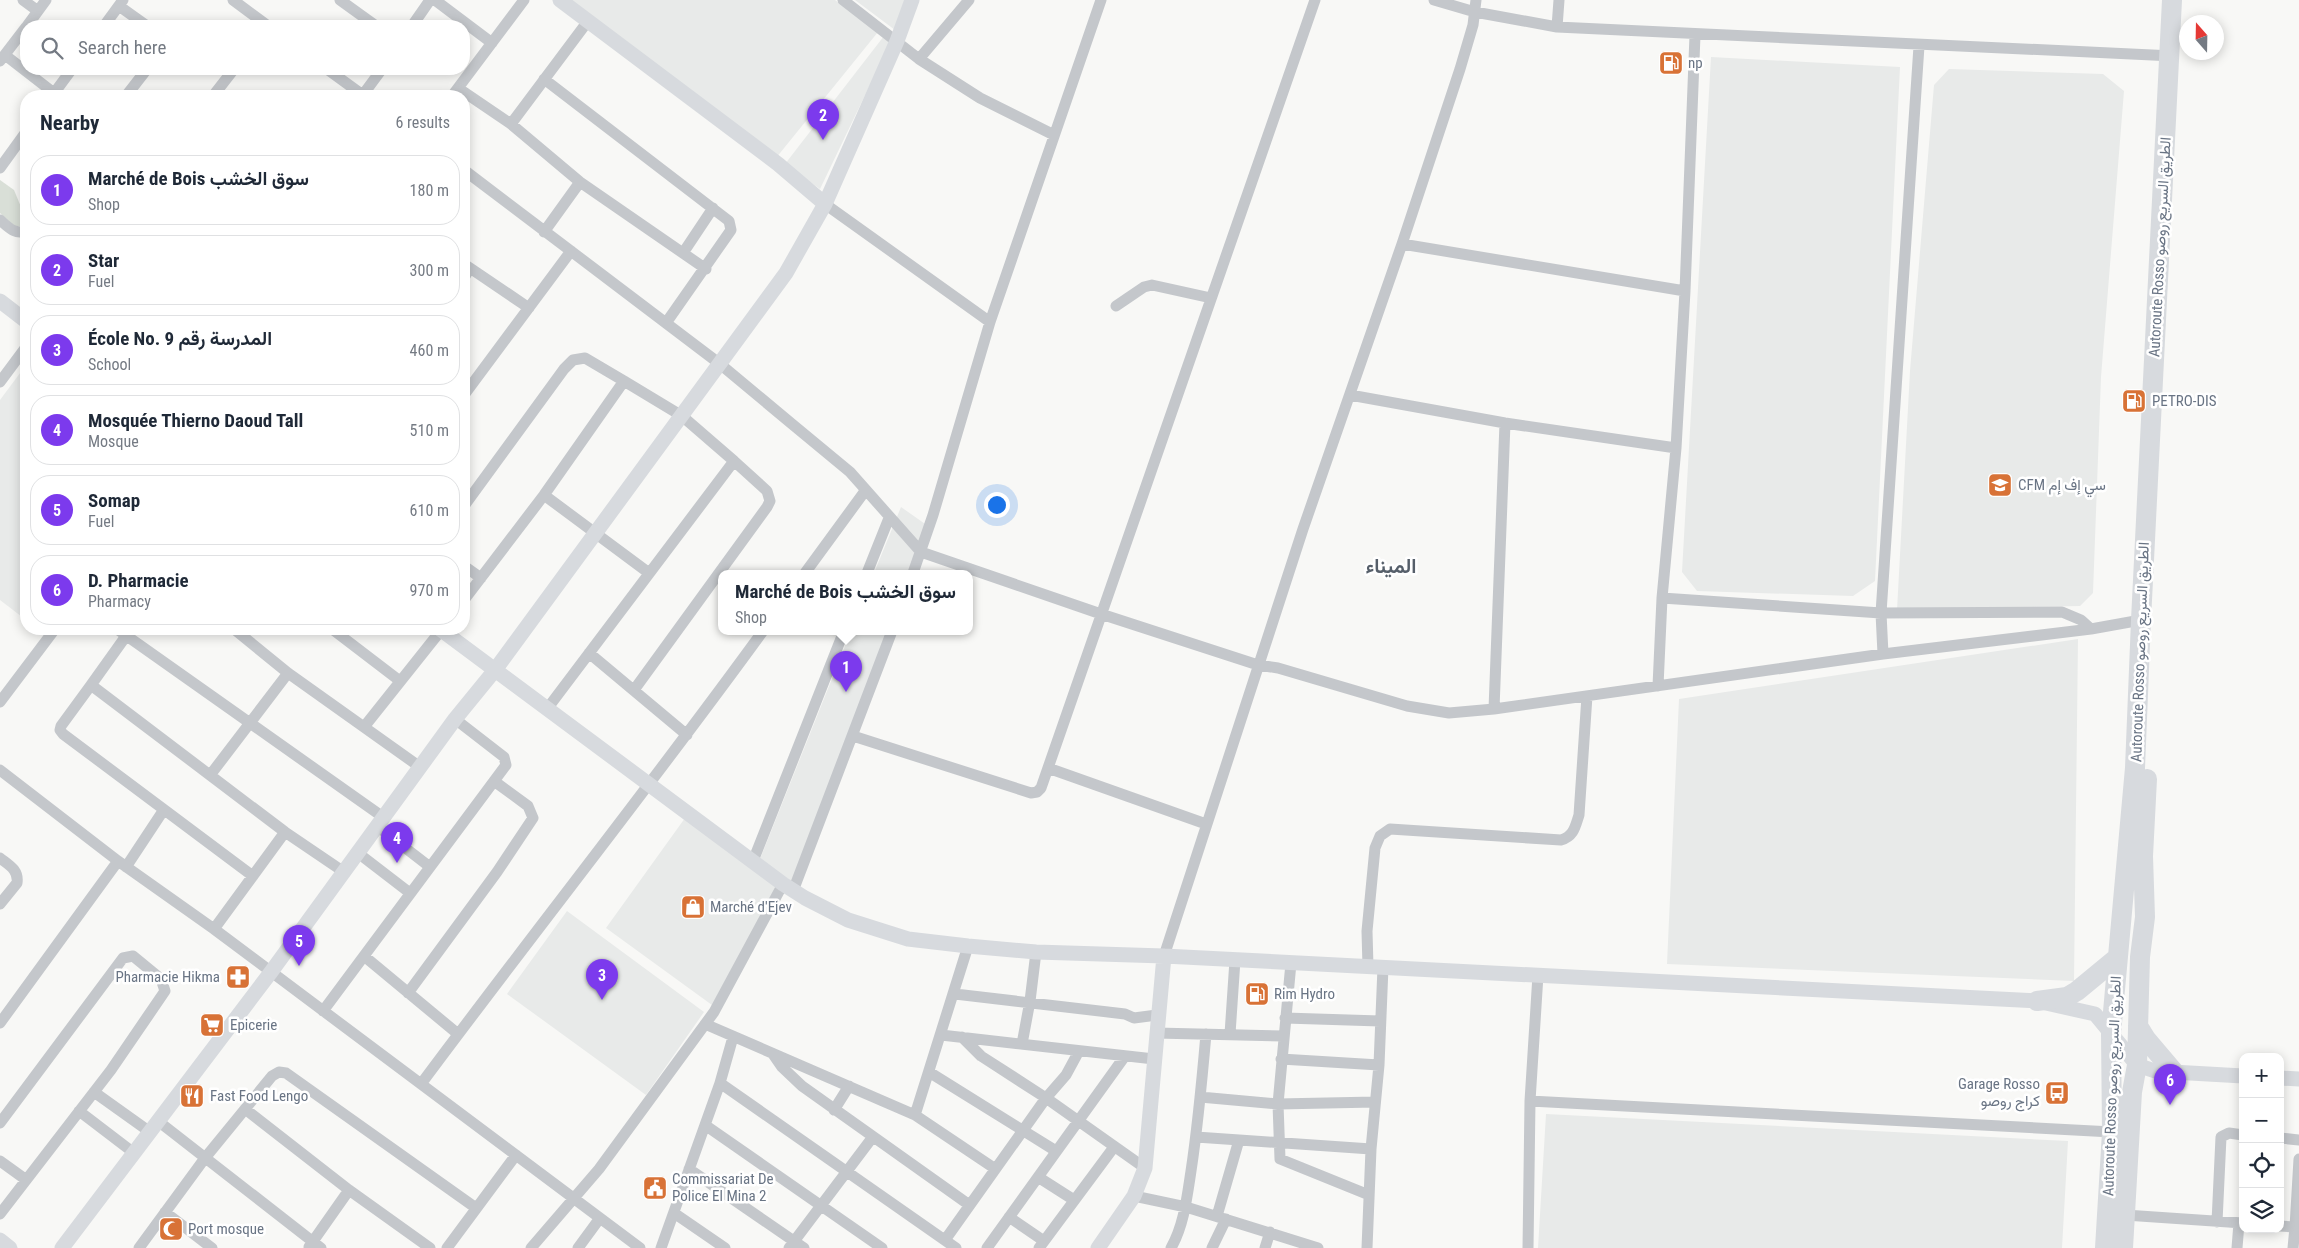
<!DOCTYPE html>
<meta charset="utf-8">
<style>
body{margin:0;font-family:"Roboto Condensed",Vazirmatn,sans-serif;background:#f2f2f3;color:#1f2937}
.controls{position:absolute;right:15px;bottom:15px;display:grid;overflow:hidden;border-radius:10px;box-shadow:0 2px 12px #0003}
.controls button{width:45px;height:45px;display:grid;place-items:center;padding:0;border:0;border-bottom:1px solid #e0e1e3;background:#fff;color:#1f2937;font:25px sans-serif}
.compass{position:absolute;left:2179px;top:15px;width:45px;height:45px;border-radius:50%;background:#fff;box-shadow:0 2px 12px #0003;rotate:340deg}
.you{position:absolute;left:996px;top:504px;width:18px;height:18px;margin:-12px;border:4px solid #fff;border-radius:50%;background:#1a73e8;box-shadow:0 0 0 8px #1a73e833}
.badge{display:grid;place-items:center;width:32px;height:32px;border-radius:50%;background:#7c3aed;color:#fff;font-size:16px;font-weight:700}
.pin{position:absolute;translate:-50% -41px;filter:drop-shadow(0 1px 2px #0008)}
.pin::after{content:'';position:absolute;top:26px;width:18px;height:15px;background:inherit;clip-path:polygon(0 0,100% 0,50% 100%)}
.popup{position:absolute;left:718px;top:570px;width:255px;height:65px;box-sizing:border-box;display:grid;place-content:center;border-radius:10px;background:#fff;filter:drop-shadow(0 1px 4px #0005);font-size:16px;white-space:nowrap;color:#747a83}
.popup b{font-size:19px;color:#1f2937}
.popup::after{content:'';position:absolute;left:50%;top:100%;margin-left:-10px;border:10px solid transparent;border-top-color:#fff}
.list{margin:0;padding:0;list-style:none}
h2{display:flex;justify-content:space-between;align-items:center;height:65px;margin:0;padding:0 20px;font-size:21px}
h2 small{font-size:16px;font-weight:400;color:#747a83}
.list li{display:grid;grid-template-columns:32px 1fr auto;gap:15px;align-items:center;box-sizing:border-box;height:70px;margin:0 10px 10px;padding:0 10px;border:1px solid #e0e1e3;border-radius:20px}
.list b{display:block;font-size:19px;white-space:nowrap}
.list p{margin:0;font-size:16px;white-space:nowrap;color:#747a83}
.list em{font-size:16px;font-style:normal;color:#747a83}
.icon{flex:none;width:28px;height:28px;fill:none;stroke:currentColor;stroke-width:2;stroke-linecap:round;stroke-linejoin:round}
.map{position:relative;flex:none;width:2299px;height:1248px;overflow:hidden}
.search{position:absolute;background:#fff;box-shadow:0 2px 12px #0003;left:20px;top:20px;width:450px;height:55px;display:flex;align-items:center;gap:12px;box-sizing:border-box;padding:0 18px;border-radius:20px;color:#747a83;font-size:19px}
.panel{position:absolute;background:#fff;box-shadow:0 2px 12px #0003;left:20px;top:90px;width:450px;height:545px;border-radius:20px}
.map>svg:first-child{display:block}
</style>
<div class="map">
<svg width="2299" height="1248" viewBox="0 0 2299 1248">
<rect width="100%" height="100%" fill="#f8f8f6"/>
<path fill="#e8eae9" d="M568 0H835L878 32 776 158Z
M855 0H908L895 30Z
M884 36 891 41 820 189 785 164Z
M1711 57 1900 67 1875 581 1853 596 1697 591 1682 572Z
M1949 69 2103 74 2124 91 2101 377 2093 593 2080 606 1897 610 1910 371 1934 85Z
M26 365V620L0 600V400Z
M901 507 928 526 910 573H874Z
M851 631H888L792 884 760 859Z
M2078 639 2074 981 1667 964 1679 699Z
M685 818 777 886 712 1005 606 928Z
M567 911 704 1012 646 1095 507 994Z
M1546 1114 2068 1141 2062 1248H1538Z"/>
<path fill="#d9dfd7" d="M0 180 14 190 26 219 22 226 15 227 0 213Z"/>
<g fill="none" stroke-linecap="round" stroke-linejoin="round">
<path stroke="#c4c7cb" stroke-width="11" d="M23 0 38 11
M233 0 268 26
M340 0 376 26
M435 0 492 43
M843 0 919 59 980 98 1054 135
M1434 0 1475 12 1557 27 2173 56
M119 6 147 26
M27 26 46 0
M104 26 123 0
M412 26 430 0
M1557 27 1559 0
M5 55 54 93
M919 59 969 0
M0 61 26 27
M327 69 364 96
M544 79 729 221 731 230 666 323
M458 88 511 124 580 182 706 269
M52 96 72 69
M126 96 147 69
M213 96 234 69
M362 96 382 69
M452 96 524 0
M511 124 588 21
M0 168 26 132
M464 170 720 364 792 424 850 472 921 552 1101 614 1258 665 1278 668 1407 706 1449 713 1494 709 1883 654 2091 629 2141 620
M825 204 990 322
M0 220C8 227 16 236 26 230
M544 232 580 182
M1402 244 1685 291
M683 253 713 208
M464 264 470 268 464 278
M470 268 529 308
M1116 306 1144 287 1152 285 1211 298
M0 382 26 347
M464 395 571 251
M1350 395 1505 423 1676 448
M544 495 649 573
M464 506 564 369 573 360 585 358 624 381
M464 566 481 578
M805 573 865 491
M867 573 889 518
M913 573 933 515 990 322 1101 0
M1662 598 1881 613 2062 612 2081 620 2091 629
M464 600 544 495 624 381 682 416 734 461 547 709
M117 629 383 817
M131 629 91 685 285 832 344 872
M234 629 288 673 420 767
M332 629 400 681
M589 653 687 735
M1883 654 1881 613 1919 46
M91 685 61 726 60 730 63 734 253 876
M1658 686 1662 598 1676 448 1685 291 1695 35
M634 690 767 507 770 501 767 491 734 461
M0 702 55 629
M1494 709 1505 423
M364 727 442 629
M853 736 1031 793 1037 792 1041 788 1315 0
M1048 768 1206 824
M0 770 118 861 214 929 640 1248
M211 774 288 673
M377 826 430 867
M358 853 410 893
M0 858C9 865 19 870 17 883L0 904
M753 861 844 631
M126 867 163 811
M793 891 892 631
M214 929 285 832
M364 956 458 1034
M1164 956 1303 529 1402 244 1460 69 1473 25 1476 0
M1291 963 1278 1104 1280 1159 1369 1195
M1368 967 1367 931 1375 848 1380 836 1390 829 1561 840C1574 836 1575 827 1579 815L1587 696
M408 993 497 872 533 818 528 806 494 781
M955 994 1125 1014 1134 1018 1157 1015
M323 1011 506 765 504 757 455 719
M1285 1018 1380 1021
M0 1023 118 861
M705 1024 915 1115 994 1168
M1156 1033 1283 1036
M1230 1034 1235 960
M941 1035 1154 1059
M962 1037 981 1056 1046 1098 1145 1168
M1022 1044 1030 1001 1036 952
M773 1054 782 1067 802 1086 968 1204
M1281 1059 1379 1065
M929 1072 1056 1151
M720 1083 956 1248
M421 1084C534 932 652 784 763 631
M94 1092 150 1132
M1200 1097 1278 1104 1375 1102
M1530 1101 2112 1132
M245 1109 349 1190 430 1248
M834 1110 849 1086
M79 1111 134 1153
M915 1115 968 946
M158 1121 321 1248
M0 1123 123 958 133 956 161 979 165 991 111 1070 0 1214
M705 1125 882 1248
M1196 1137 1371 1149
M2280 1138 2299 1140
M0 1161 25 1179
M689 1169 804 1248
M1038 1177 1074 1200
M1134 1196 1186 1207 1318 1248
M165 1212 212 1248
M674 1213 725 1248
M2125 1215 2243 1223
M1217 1216 1239 1140
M1009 1217 1044 1241
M2217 1222 2221 1137 2229 1133 2243 1135
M2280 1226 2295 1227 2299 1159
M945 1240 1046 1098 1066 1075 1079 1051
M309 1247 349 1190
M139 1248 205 1158 272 1076 279 1072 286 1073 476 1208
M447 1248 516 1155
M531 1248 599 1169 714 1012 783 884
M578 1248 600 1218
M661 1248 720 1083 733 1037
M789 1248 872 1138
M987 1248 1125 1056
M1039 1248 1114 1147
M1171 1248C1184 1225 1187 1197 1191 1171 1198 1125 1202 1080 1206 1034
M1212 1248 1226 1219
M1265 1248 1270 1232
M1367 1248 1371 1149 1379 1065 1383 967
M1528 1248 1530 1101 1538 975
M2237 1248 2239 1223
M2293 1248 2295 1227"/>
<path stroke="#d7dade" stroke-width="15" d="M560 0 778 164 825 204
M0 301 26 321
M440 629 783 884 805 898 848 920 908 939 968 946 1036 952 1164 956 2037 1001 2095 1014 2137 1065 2155 1071 2243 1076
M2280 1078 2299 1079
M0 1240 10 1248
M62 1248 271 972 455 719 495 670 786 273 825 204 897 41 912 0
M1098 1248 1134 1196 1145 1168 1164 956"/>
<path stroke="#d7dade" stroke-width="20" d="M2037 1001 2067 997 2077 991 2117 958
M2138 1026 2146 1039 2174 1072
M2105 1248 2112 1132 2111 1034 2135 768 2141 620 2172 0
M2123 1248 2132 1092 2137 1065 2140 957 2145 917 2143 856 2147 779"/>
</g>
<defs>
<symbol id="fuel-square" viewBox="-11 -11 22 22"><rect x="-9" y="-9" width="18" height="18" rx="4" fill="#d87236" stroke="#fff"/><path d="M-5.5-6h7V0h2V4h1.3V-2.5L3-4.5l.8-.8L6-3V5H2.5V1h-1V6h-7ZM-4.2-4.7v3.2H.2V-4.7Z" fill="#fff"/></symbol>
<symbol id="university-square" viewBox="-11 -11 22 22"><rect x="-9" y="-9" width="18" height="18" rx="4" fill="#d87236" stroke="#fff"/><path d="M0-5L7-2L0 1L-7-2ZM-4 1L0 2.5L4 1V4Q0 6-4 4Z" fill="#fff"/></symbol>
<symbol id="shop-square" viewBox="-11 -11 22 22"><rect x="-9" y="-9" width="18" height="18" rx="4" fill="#d87236" stroke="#fff"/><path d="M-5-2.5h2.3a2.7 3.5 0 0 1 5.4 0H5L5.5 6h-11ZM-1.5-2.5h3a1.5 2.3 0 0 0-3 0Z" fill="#fff"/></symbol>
<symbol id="pharmacy-square" viewBox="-11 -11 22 22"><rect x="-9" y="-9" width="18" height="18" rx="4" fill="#d87236" stroke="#fff"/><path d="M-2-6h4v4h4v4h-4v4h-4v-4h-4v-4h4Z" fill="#fff"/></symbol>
<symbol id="supermarket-square" viewBox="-11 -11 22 22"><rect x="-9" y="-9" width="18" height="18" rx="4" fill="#d87236" stroke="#fff"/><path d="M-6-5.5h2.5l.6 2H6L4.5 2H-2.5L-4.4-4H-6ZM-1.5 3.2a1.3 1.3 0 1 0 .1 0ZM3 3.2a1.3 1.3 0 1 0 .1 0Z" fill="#fff"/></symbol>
<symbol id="bus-square" viewBox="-11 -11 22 22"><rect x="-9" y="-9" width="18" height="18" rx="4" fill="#d87236" stroke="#fff"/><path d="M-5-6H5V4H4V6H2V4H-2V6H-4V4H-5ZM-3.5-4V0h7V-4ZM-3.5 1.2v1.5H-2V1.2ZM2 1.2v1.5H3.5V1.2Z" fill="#fff"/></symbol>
<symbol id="restaurant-square" viewBox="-11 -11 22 22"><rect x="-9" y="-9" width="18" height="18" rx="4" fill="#d87236" stroke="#fff"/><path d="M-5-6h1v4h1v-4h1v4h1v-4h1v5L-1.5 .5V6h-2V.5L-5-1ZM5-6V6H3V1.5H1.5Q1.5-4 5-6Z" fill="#fff"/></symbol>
<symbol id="civic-square" viewBox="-11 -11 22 22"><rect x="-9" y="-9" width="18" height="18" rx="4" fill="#d87236" stroke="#fff"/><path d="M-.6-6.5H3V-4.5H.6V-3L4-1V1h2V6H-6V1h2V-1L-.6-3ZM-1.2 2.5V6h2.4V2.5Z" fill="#fff"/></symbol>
<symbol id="mosque-square" viewBox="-11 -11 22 22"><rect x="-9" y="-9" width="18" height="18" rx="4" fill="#d87236" stroke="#fff"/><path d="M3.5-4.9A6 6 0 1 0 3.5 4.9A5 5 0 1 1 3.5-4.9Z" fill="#fff"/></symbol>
</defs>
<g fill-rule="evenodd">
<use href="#fuel-square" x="1657" y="49" width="28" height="28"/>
<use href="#fuel-square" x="2120" y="387" width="28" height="28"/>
<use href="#university-square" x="1986" y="471" width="28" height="28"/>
<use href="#shop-square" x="679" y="893" width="28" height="28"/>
<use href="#pharmacy-square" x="224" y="963" width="28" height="28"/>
<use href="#fuel-square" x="1243" y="980" width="28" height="28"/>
<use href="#supermarket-square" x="198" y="1011" width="28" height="28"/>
<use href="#bus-square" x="2043" y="1079" width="28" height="28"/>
<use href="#restaurant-square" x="178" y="1082" width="28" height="28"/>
<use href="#civic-square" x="641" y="1174" width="28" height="28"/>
<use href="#mosque-square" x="157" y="1215" width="28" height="28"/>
</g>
<g text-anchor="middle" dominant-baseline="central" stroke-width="5" stroke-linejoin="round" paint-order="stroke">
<g font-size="15" fill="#697484" stroke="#fff" text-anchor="start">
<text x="1688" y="63">np</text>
<text x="2152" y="401">PETRO-DIS</text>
<text x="2018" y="485">CFM سي إف إم</text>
<text x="710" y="907">Marché d'Ejev</text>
<text x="220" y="977" text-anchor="end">Pharmacie Hikma</text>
<text x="1274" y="994">Rim Hydro</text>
<text x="230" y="1025">Epicerie</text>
<text x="2040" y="1084" text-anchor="end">Garage Rosso<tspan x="2040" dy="17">كراج روصو</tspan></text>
<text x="210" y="1096">Fast Food Lengo</text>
<text x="672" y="1179">Commissariat De<tspan x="672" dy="17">Police El Mina 2</tspan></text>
<text x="188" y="1229">Port mosque</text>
</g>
<g font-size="15" fill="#697484" stroke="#fff">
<text transform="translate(2160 247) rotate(-87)">Autoroute Rosso الطريق السريع روصو</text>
<text transform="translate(2140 652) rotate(-88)">Autoroute Rosso الطريق السريع روصو</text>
<text transform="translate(2112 1086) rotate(-88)">Autoroute Rosso الطريق السريع روصو</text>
</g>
<g font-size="20" font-weight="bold" fill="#565f6a" stroke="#fff">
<text x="1391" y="566">الميناء</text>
</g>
</g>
</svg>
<div class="controls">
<button>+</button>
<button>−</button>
<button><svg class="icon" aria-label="locate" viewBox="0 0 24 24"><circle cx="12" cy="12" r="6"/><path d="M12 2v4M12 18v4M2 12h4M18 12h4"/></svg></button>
<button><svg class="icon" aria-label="layers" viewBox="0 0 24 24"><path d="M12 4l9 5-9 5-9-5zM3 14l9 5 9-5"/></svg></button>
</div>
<svg class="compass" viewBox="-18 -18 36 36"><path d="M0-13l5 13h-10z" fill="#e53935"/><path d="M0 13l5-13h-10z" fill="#747a83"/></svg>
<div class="you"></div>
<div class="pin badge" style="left:846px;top:692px">1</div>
<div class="popup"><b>Marché de Bois سوق الخشب</b>Shop</div>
<div class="pin badge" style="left:823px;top:140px">2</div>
<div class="pin badge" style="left:602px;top:1000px">3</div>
<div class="pin badge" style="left:397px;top:863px">4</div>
<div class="pin badge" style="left:299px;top:966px">5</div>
<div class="pin badge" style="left:2170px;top:1105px">6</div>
<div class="search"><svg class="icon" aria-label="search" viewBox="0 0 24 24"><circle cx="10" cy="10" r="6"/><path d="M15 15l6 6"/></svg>Search here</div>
<section class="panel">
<h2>Nearby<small>6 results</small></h2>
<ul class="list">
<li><span class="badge">1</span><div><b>Marché de Bois سوق الخشب</b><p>Shop</p></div><em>180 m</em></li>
<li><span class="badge">2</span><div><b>Star</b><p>Fuel</p></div><em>300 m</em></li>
<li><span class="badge">3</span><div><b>École No. 9 المدرسة رقم</b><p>School</p></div><em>460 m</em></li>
<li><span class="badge">4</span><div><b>Mosquée Thierno Daoud Tall</b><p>Mosque</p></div><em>510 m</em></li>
<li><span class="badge">5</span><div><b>Somap</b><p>Fuel</p></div><em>610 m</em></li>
<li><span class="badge">6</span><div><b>D. Pharmacie</b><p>Pharmacy</p></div><em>970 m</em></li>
</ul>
</section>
</div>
